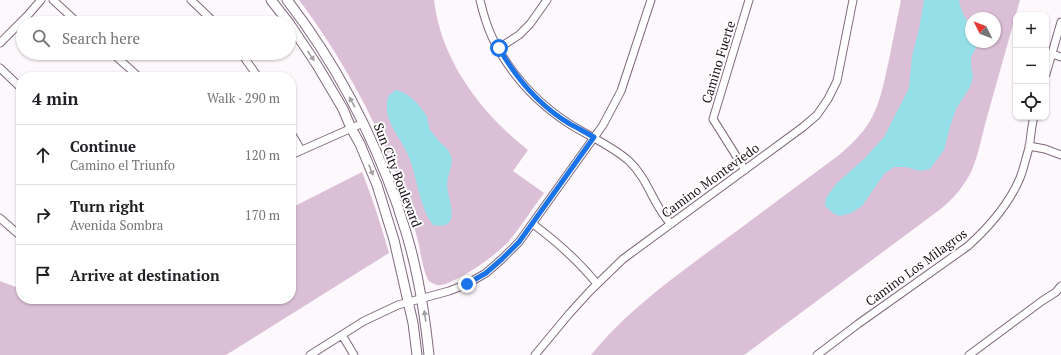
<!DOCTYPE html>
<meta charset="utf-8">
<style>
body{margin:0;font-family:"PT Serif",serif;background:#f6f6f6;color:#202124}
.controls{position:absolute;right:12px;top:12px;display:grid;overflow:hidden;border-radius:8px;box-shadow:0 1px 3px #0004}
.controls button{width:36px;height:36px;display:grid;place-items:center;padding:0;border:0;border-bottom:1px solid #e0e0e0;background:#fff;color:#202124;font:20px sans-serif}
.compass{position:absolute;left:965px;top:12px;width:36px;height:36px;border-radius:50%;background:#fff;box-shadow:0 1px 3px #0004;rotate:313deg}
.stop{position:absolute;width:12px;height:12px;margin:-9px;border:3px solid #1a73e8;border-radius:50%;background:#fff}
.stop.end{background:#1a73e8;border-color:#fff;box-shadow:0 1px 4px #0008}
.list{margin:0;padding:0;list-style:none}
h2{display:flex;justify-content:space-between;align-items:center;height:52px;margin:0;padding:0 16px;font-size:17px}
h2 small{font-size:13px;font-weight:400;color:#757577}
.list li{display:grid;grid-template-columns:26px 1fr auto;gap:12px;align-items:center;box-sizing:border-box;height:60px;padding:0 16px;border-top:1px solid #e0e0e0}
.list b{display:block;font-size:15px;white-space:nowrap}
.list p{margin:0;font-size:13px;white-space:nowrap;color:#757577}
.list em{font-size:13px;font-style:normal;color:#757577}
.icon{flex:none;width:22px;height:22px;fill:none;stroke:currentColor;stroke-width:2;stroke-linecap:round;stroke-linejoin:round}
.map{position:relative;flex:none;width:1061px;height:355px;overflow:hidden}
.search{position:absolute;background:#fff;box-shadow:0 1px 3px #0004;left:16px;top:16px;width:280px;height:44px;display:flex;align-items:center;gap:10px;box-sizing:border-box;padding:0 14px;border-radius:22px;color:#757577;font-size:15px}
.panel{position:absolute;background:#fff;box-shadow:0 1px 3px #0004;left:16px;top:72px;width:280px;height:232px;border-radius:16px}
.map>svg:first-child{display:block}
</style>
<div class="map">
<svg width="1061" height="355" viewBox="0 0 1061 355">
<rect width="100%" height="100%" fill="#fdf8fc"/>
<path fill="#dbbfd7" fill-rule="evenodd" d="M299 0H434C441 61 481 113 528 150L513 171 544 193C532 209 521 227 508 242 493 257 476 269 458 278 453 281 447 284 441 285 437 286 431 283 428 280 423 269 421 256 419 245 415 229 410 213 405 198 380 127 344 60 299 0Z
M901 0H1020C1009 39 998 78 987 117 982 135 979 153 972 170 965 185 954 198 942 208L744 355H591C625 313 669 281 712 249 755 218 797 186 839 155 851 145 862 134 870 121 881 102 884 81 889 60 893 40 897 20 901 0ZM971 18H995V42H971Z
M362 172C373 199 381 226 389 253L226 355H0V281L21 289V299H56L82 300 94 299H291V208Z"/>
<path fill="#94dee8" d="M924 0H959C960 9 965 19 971 26V42H977L975 50 971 57V66L973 77 970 87 956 109 950 127 944 150 930 169 920 171 906 167H894L884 174 862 206 851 213 840 216 833 213 825 206 826 198 836 184 865 158 884 137 909 88 912 56 919 29Z
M396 90C409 93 419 104 426 115 428 119 428 125 430 130 432 132 434 135 436 137 440 144 449 148 451 156 454 164 447 175 447 185 448 200 463 231 433 225 418 204 418 178 408 155 403 143 393 131 389 119 386 111 386 102 389 95Z"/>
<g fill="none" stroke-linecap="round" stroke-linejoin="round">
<defs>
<path id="minor" d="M53 0 78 23
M191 0 215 23
M480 0C483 13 487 26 492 37 509 72 536 102 568 123 588 136 611 145 629 161 649 180 653 206 671 224
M0 43 27 16 41 0
M499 48 519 35 530 24 547 0
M112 53 139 77
M241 53 258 77
M1052 54 1061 57
M0 68 21 88
M1046 74 1061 22
M291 133 301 150
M1029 146 1045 149 1061 155
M291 155 363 123
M745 170 713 119 749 0
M0 218 17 233 21 236
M533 224C557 242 578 260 597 284
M342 335 354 355
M310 355 364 321 398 305 449 291 467 284 486 273 502 259 519 242 603 125 621 91 651 0
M535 355 569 314 590 291 623 259 803 127 817 115 828 99 837 81 853 0
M817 355 858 324 968 246C989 227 1009 204 1020 178 1024 168 1026 157 1029 148 1031 138 1031 127 1034 117
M969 355 1042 301 1056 292 1061 286"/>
<path id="tertiary" d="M271 0 289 23
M287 0C335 62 372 133 398 207 401 218 405 228 408 239 419 277 425 316 429 355
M289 23 317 65 343 109 351 128 360 144 377 185 394 240 413 323 417 355"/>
</defs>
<use href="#minor" stroke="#7f697c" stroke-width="9"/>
<use href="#tertiary" stroke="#7f697c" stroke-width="11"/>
<use href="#minor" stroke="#fff" stroke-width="7"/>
<use href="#tertiary" stroke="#fff" stroke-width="9"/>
</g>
<defs><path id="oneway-solid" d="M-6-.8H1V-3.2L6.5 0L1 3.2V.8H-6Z"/></defs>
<g fill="#a39fa3">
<use href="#oneway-solid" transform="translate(311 56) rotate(56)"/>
<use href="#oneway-solid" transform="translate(352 102) rotate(-119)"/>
<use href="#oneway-solid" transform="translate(371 170) rotate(68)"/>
<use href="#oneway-solid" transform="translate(425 316) rotate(-98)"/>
</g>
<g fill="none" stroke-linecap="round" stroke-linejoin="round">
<path stroke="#1a73e8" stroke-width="5" d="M467 284 486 273 502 259 519 242 594 137C586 133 578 128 570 124 540 106 516 78 499 48"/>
</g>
<g text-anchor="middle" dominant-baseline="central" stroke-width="4" stroke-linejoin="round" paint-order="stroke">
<g font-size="13" fill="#191018" stroke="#fff">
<text transform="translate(718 62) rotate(-73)">Camino Fuerte</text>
<text transform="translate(398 175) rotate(69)">Sun City Boulevard</text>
<text transform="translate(710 180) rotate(-36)">Camino Monteviedo</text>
<text transform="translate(916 267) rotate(-36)">Camino Los Milagros</text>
</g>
</g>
</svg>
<div class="controls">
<button>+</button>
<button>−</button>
<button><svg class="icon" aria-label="locate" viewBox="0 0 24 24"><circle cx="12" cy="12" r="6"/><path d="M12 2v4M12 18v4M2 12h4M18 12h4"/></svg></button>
</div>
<svg class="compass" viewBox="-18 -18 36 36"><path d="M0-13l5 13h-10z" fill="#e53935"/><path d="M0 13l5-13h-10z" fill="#757577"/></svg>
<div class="stop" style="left:499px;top:48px"></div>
<div class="stop end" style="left:467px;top:284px"></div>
<div class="search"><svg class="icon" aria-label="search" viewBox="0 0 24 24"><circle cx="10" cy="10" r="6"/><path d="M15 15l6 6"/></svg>Search here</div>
<section class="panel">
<h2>4 min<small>Walk · 290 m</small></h2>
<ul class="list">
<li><svg class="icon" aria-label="ahead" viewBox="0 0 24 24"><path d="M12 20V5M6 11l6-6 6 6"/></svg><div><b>Continue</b><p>Camino el Triunfo</p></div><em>120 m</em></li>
<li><svg class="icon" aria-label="right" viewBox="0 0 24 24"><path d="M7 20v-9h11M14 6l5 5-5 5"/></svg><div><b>Turn right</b><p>Avenida Sombra</p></div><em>170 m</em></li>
<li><svg class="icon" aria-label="arrive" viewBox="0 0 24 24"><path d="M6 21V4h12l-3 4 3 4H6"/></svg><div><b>Arrive at destination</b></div></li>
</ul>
</section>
</div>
